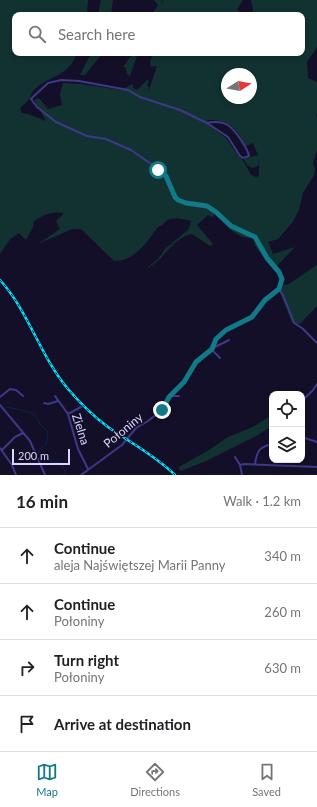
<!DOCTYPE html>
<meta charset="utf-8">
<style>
body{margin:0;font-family:Lato,sans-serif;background:#f6f6f6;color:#202124}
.controls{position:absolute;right:12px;bottom:12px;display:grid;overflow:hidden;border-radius:8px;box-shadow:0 2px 6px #0003}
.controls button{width:36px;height:36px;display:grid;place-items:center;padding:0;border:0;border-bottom:1px solid #e0e0e0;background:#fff;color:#202124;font:20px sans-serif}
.compass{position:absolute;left:221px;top:68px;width:36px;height:36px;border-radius:50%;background:#fff;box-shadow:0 2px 6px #0003;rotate:79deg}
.scale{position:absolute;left:12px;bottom:10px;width:58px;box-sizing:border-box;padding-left:4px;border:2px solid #dbd6ff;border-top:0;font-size:11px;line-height:14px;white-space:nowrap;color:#dbd6ff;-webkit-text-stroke:3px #140f28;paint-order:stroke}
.stop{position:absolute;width:12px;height:12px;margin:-9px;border:3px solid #127987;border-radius:50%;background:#fff}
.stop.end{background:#127987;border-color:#fff;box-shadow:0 1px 4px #0008}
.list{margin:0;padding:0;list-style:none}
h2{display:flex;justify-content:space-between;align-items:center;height:52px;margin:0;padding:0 16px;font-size:17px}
h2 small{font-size:13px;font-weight:400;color:#757577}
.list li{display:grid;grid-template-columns:26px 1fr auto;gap:12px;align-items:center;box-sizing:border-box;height:56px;padding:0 16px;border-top:1px solid #e0e0e0}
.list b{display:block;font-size:15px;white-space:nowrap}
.list p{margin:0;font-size:13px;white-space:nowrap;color:#757577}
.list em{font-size:13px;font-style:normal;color:#757577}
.icon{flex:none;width:22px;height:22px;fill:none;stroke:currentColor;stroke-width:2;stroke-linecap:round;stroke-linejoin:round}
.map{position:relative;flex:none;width:317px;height:475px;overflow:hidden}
.search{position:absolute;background:#fff;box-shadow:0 2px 6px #0003;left:12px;right:12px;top:12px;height:44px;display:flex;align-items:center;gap:10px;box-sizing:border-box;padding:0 14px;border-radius:8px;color:#757577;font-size:15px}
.sheet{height:276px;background:#fff}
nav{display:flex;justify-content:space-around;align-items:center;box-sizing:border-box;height:56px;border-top:1px solid #e0e0e0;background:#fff;font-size:11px;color:#757577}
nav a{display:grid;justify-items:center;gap:2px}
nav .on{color:#127987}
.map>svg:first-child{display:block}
</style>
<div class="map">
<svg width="317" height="475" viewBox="0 0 317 475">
<rect width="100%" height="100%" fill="#140f28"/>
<path fill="#123231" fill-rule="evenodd" d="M0 0H88L87 15H15V53H77C68 78 48 75 33 91 31 93 31 96 29 99 27 102 23 105 20 108L22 113 28 114 46 121 34 100 39 98 48 109 62 105 60 94 63 83 80 84 122 90 132 84 133 85V88L137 90 147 80 149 81 147 85 149 87 148 93 157 66 151 67 150 62 153 53H302V15H251L253 10 251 0H317V47L307 62 308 78 317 82V113L316 115 317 118V150L313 163 315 169 314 175 303 193 299 210 292 223 278 239 268 242 273 254 295 247 277 266 268 256 264 258 254 244 259 241 257 237 252 234 250 238C236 238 225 224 215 214L213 217 208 215 197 225 213 244 210 246 192 234C178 237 170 248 161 258 157 262 152 265 148 268V267L159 258 165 249 189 229 191 221C184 219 175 217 168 220 164 222 163 226 158 227 146 243 135 261 114 261L81 229H72L38 244 60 229 56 221 64 213C52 211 44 214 34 221L33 227 26 240 19 233 10 239 0 254ZM227 74H251V98H227ZM209 120C231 120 236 129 246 146L253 143 258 155 244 159 247 165 253 168 258 166 259 163 257 160 259 162V176L256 177 251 175 249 171 242 159 239 157 226 138 205 122Z
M101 0H113L111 15H98Z
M154 0H162L163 3V0H243L237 9 243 15H154V11L158 5Z
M91 53H103L85 75H80Z
M132 53H138L130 76 127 74 126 68 123 67 131 56Z
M317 265V306L301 323 297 325 292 322 280 293 284 284 287 285Z
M272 415V426L256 436 206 461 181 471 179 469V467L209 450 228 437 253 427Z"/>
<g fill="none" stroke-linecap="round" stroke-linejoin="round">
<path stroke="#0b234b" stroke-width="1" d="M0 407H1
M7 407 29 412 35 415 40 424 48 432 46 445 40 449 38 452 44 462 49 459 52 462 61 463 65 471V475"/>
<path stroke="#3d3988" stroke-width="2" d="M279 289 283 295 294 323 302 328 317 343
M220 358 211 349 229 340
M55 396 68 414 78 449 88 469
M170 396H179
M0 397 10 389 16 390 23 396
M302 401 313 390 317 384
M44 403 48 404 58 401
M0 405 30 441 45 475
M68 414 81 407
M302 437 317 442
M0 448 12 465 16 475
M2 450 15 437 23 433
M235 457 240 465
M255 464C257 451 259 447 272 444
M81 475 122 445 136 428 148 421 162 410 170 396 184 382 196 362 211 349 216 339 226 330 252 317 261 305 279 289 281 283 282 276 267 258 255 237 231 226 216 212 207 206 185 203 178 200 175 197 166 176 154 166 131 150 106 139 87 136 56 122 37 107 31 99 34 96 48 83 61 80 79 81 128 90 140 97 180 110 207 123 228 137 240 156 243 158 249 156C248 149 235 130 229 126 224 122 214 121 207 123
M242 475 240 465 244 464 317 467"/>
<defs>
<path id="rail" d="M0 280C29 312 40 356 68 389 80 403 93 416 108 427 131 443 156 456 175 475"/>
</defs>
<use href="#rail" stroke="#02e5ff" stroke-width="2.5"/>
<use href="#rail" stroke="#140f28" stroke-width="1" stroke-dasharray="3" stroke-linecap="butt"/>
</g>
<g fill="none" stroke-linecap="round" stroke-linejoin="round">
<path stroke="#127987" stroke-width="5" d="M158 170 166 176 175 197 178 200 186 203 207 206 216 212 231 226 255 237 267 258 279 272 282 279 279 289 265 300 252 317 226 330 216 339 212 349 196 362 184 382 169 397 162 410"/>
</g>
<g text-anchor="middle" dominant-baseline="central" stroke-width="3" stroke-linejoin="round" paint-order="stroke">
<g font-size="12" fill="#dbd6ff" stroke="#140f28">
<text transform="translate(81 429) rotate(72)">Zielna</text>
<text transform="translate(123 430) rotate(-40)">Połoniny</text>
</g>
</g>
</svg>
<div class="controls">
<button><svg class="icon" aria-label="locate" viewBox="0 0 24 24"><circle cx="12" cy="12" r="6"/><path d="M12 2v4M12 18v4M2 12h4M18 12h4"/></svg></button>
<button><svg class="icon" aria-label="layers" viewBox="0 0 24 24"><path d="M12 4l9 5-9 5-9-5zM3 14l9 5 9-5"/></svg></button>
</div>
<svg class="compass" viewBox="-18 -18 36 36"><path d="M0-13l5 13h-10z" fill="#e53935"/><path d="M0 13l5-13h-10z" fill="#757577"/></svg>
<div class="scale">200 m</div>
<div class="stop" style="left:158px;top:170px"></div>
<div class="stop end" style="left:162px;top:410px"></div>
<div class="search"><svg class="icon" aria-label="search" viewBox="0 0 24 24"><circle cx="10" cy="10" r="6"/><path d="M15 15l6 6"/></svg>Search here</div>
</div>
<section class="sheet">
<h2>16 min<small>Walk · 1.2 km</small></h2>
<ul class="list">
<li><svg class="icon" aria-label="ahead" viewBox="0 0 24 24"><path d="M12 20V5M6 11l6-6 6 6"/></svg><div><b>Continue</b><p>aleja Najświętszej Marii Panny</p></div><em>340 m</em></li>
<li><svg class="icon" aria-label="ahead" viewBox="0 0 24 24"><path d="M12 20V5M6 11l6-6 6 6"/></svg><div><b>Continue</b><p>Połoniny</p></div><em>260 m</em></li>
<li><svg class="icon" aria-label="right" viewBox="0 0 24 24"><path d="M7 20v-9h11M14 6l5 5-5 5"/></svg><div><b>Turn right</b><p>Połoniny</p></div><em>630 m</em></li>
<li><svg class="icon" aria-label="arrive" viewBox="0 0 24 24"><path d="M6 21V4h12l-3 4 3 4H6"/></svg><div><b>Arrive at destination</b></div></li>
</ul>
</section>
<nav>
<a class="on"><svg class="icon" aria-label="map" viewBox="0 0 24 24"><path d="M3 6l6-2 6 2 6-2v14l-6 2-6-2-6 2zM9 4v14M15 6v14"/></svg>Map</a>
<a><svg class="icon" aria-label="directions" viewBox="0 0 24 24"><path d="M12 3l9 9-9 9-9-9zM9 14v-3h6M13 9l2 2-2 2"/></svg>Directions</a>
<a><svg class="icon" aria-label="saved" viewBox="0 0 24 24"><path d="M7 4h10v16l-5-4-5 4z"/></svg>Saved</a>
</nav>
